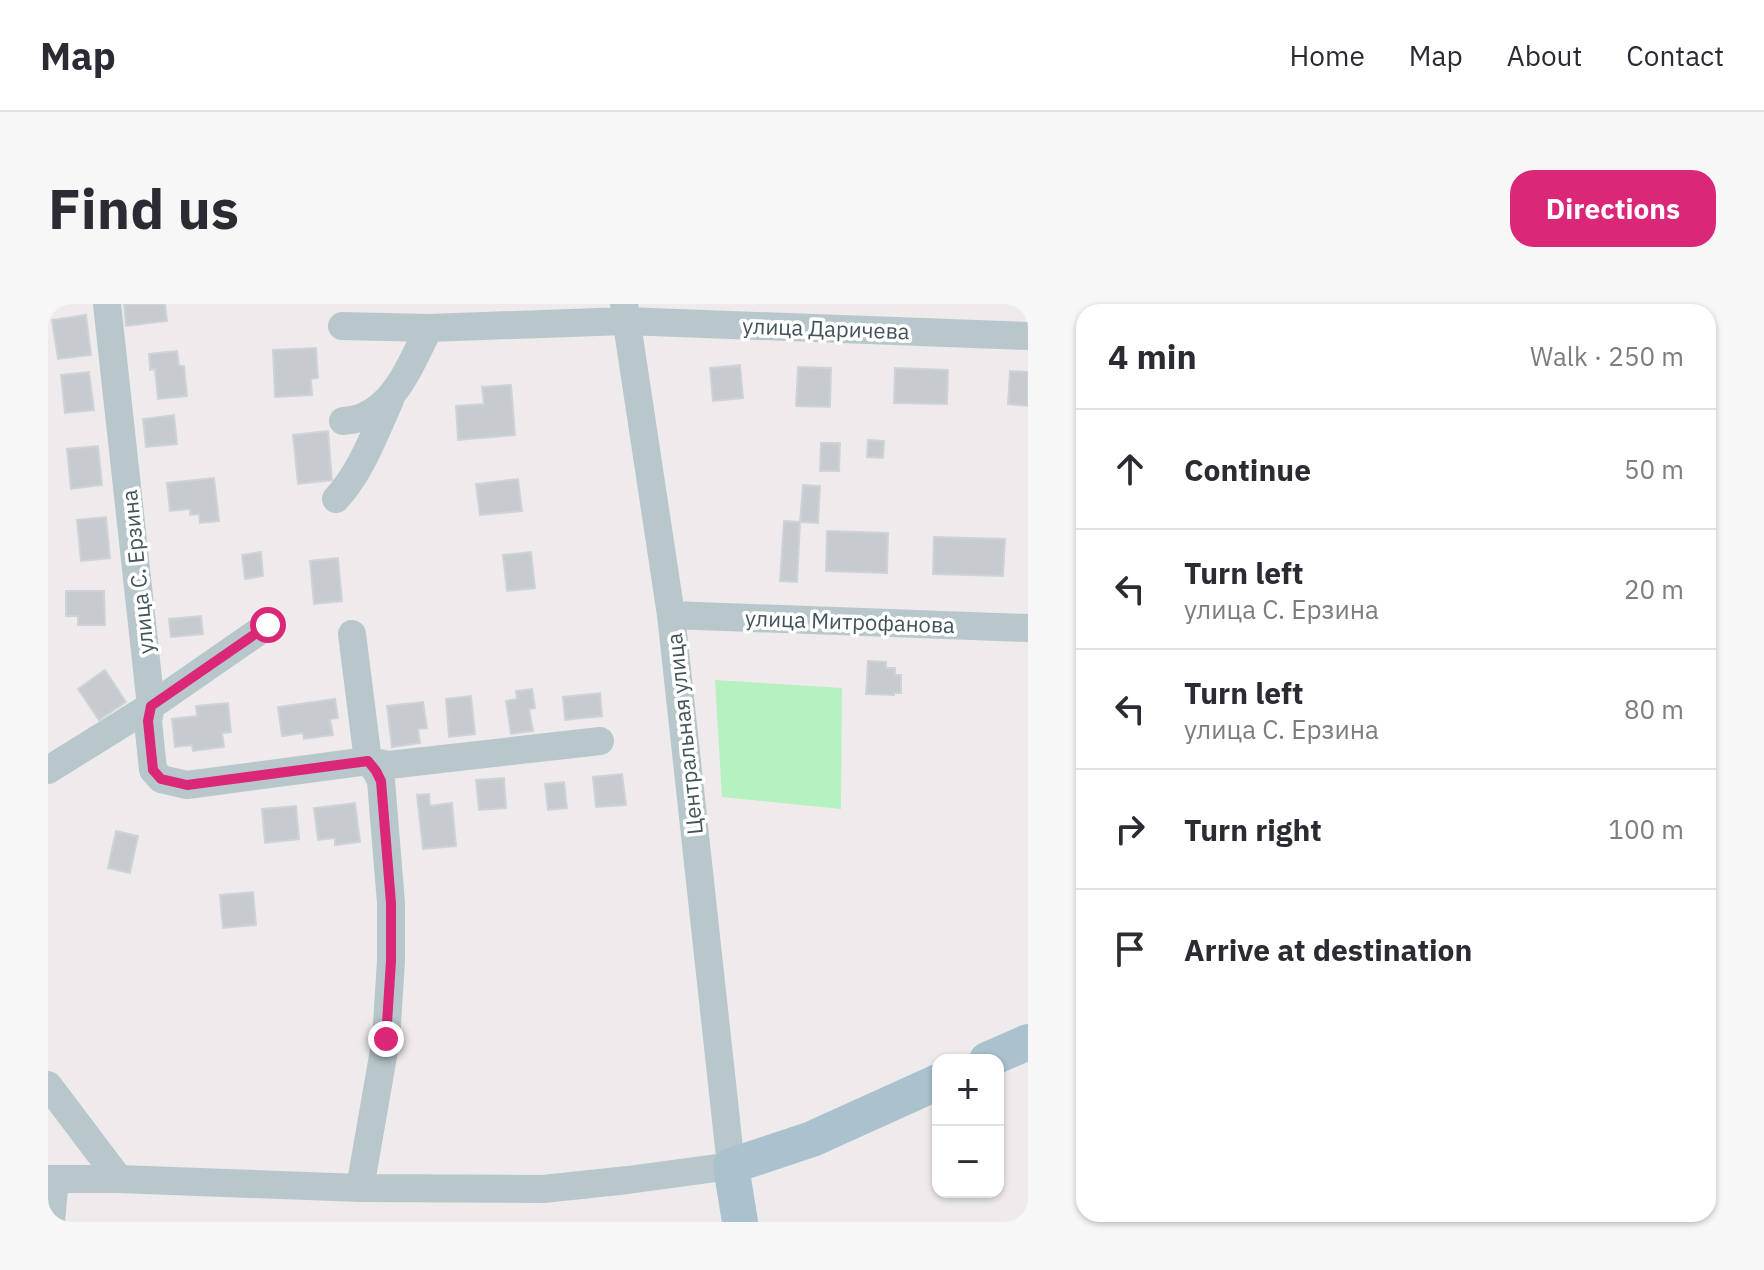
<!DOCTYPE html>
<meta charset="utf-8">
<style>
body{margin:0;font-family:"IBM Plex Sans",sans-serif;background:#f7f7f7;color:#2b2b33}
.controls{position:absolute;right:24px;bottom:24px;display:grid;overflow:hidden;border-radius:16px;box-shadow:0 2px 6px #0004}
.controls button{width:72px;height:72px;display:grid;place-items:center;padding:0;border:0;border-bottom:2px solid #e1e1e2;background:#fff;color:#2b2b33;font:40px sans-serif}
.stop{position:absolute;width:24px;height:24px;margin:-18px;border:6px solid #db2777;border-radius:50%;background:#fff}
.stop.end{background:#db2777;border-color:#fff;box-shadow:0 2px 8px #0008}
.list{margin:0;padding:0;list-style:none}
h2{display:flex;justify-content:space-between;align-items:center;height:104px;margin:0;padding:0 32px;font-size:34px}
h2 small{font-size:26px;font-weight:400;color:#7c7c81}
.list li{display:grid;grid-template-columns:52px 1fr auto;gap:24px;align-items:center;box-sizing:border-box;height:120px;padding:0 32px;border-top:2px solid #e1e1e2}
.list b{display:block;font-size:30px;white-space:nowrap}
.list p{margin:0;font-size:26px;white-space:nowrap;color:#7c7c81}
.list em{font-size:26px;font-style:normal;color:#7c7c81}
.icon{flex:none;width:44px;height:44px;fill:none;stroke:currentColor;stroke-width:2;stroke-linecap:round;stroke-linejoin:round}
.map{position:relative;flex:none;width:980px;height:918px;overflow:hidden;border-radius:24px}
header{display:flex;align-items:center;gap:48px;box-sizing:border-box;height:112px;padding:0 40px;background:#fff;border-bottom:2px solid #e1e1e2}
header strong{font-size:38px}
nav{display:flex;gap:44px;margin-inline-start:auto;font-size:28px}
.intro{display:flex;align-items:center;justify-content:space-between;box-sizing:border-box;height:192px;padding:0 48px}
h1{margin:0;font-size:56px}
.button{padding:20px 36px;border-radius:24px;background:#db2777;color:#fff;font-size:28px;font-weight:700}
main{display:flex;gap:48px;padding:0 48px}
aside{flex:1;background:#fff;border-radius:24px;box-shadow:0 2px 6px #0004}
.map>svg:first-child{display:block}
</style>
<header>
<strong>Map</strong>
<nav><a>Home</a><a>Map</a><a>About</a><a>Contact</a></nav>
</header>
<div class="intro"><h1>Find us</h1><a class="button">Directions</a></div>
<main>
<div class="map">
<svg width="980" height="918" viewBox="0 0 980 918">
<rect width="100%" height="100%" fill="#efebec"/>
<path fill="#b5f1c1" d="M667 376 794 384 793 505 674 493Z"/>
<path fill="#c5cbcf" stroke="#cfd3d8" stroke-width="2" d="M76 0H117L119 17 78 22Z
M38 11 43 51 10 55 4 16Z
M268 44 270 74 263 75 264 91 227 93 225 46Z
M129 47 131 62H136L139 92 110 95 107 65 102 66 101 50Z
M692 61 695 94 665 97 662 64Z
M750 63 783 64 782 103 748 102Z
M847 64 900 66 899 100 846 99Z
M962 67 980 68V102L960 100Z
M41 68 46 106 17 109 13 71Z
M463 81 467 131 410 136 408 102 436 100 434 83Z
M126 111 129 140 98 143 95 115Z
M280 127 284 176 250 180 245 131Z
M820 136 836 137 835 154 819 153Z
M773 139H792L791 167H772Z
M50 142 54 181 23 185 19 145Z
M166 174 171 217 152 219 151 210 142 211V205L122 207 119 179Z
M470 175 474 207 432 211 428 180Z
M755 181 772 182 770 219 752 218Z
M58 213 62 254 33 257 29 216Z
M736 217 752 218 749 278 732 277Z
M779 227 840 229 839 269 778 267Z
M886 233 957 235 955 272 885 270Z
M213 248 215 272 197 275 194 251Z
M483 248 487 284 459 287 455 251Z
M290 254 294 297 266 300 262 257Z
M18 287H56L57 321H30V312H18Z
M153 312 155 330 123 333 121 315Z
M820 357 838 358V364H847V371H853V389H846V391L818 390Z
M57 366 78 398 51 416 30 385Z
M484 385 487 404 481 405 485 427 463 430 458 397 469 395 468 387Z
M552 389 554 412 517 416 515 393Z
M423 392 427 430 401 433 398 395Z
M287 395 290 414 282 415 285 431 256 435 255 429 234 432 230 403Z
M375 398 379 424 370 425 372 439 344 443 339 402Z
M180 399 183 428 174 429 176 443 145 447 144 441 127 443 124 415 149 412 148 402Z
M574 470 578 501 548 503 545 473Z
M456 474 458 504 431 506 428 476Z
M516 478 519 504 500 506 497 480Z
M381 490 382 502 404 499 408 542 375 545 369 491Z
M307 499 312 538 287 541V534L270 536 266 504Z
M248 502 251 535 217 539 214 505Z
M68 527 90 532 82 569 60 564Z
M205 588 208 621 175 624 172 591Z"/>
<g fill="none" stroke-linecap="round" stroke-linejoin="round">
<path stroke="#b8c7cc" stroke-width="28" d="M59 0 103 402 100 417 105 466 113 475 139 481 320 457 341 461 552 437
M294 22 381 24 577 17 980 32
M295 117C301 116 308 116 314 113 349 100 365 55 381 24
M288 195C313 168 327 129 342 96
M623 311 980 324
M304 330 320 457 328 467 333 477 343 599V657L338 735 312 884
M0 466 103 402 220 321
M0 781 71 875
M0 875H71L312 884 495 885 580 876 683 862 623 311 576 0
M3 918 7 875"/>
<path stroke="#a9c2cd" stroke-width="36" d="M939 756 980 738
M692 918 683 862 764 835 890 778"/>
</g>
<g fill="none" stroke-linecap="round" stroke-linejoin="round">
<path stroke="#db2777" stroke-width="10" d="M220 321 103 402 100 417 105 466 113 475 139 481 320 457 328 467 333 477 343 599V657L338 735"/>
</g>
<g text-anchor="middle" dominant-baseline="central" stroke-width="7" stroke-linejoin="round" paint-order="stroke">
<g font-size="22" fill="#43535a" stroke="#fff">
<text transform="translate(778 24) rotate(2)">улица Даричева</text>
<text transform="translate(89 268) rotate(-96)">улица С. Ерзина</text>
<text transform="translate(802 317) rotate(2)">улица Митрофанова</text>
<text transform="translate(636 430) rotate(-96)">Центральная улица</text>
</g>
</g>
</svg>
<div class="controls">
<button>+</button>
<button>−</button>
</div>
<div class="stop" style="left:220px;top:321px"></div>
<div class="stop end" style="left:338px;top:735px"></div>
</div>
<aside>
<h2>4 min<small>Walk · 250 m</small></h2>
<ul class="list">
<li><svg class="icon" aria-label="ahead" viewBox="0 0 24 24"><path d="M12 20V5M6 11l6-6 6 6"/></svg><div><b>Continue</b></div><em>50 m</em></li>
<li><svg class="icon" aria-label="left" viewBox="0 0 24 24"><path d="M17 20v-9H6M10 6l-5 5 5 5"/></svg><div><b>Turn left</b><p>улица С. Ерзина</p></div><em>20 m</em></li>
<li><svg class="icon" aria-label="left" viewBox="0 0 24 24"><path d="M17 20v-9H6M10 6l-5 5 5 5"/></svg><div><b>Turn left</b><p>улица С. Ерзина</p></div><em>80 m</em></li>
<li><svg class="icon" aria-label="right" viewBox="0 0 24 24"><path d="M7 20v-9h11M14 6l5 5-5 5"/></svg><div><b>Turn right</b></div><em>100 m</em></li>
<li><svg class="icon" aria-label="arrive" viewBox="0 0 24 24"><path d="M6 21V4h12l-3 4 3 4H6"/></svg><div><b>Arrive at destination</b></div></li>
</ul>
</aside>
</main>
